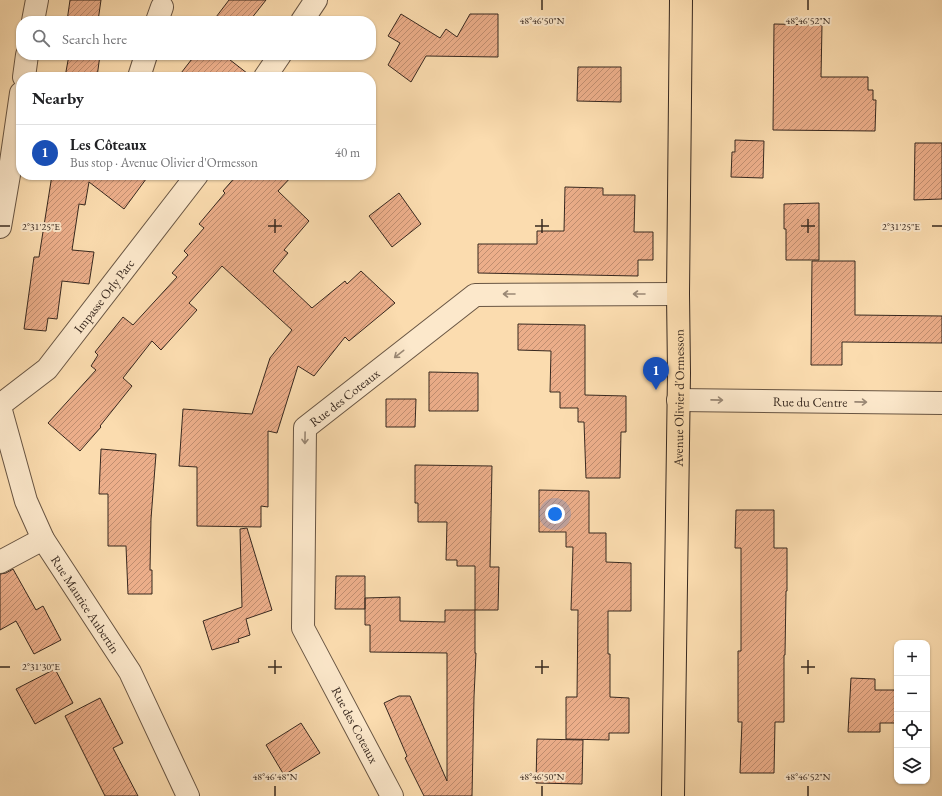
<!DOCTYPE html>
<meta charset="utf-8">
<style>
body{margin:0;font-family:"EB Garamond",serif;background:#f6f6f6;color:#202124}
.controls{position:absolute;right:12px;bottom:12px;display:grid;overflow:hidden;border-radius:8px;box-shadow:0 1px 3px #0004}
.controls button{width:36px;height:36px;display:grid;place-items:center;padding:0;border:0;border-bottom:1px solid #e0e0e0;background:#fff;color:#202124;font:20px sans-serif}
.you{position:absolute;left:555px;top:514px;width:14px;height:14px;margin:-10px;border:3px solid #fff;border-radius:50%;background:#1a73e8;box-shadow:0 0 0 6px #1a73e833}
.badge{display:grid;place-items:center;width:26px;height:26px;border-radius:50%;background:#111827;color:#fff;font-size:13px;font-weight:700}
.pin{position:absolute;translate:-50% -33px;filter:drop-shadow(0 1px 2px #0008)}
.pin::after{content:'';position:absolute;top:21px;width:14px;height:12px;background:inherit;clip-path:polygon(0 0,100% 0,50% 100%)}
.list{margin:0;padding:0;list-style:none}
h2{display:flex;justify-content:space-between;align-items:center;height:52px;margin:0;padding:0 16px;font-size:17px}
h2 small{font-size:13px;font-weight:400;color:#757577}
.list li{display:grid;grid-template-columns:26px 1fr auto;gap:12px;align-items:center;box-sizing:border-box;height:56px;padding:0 16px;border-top:1px solid #e0e0e0}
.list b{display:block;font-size:15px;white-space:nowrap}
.list p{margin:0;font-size:13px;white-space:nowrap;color:#757577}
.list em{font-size:13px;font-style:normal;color:#757577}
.icon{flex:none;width:22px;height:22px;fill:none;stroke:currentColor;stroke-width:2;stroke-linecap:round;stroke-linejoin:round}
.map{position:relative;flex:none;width:942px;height:796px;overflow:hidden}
.search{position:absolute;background:#fff;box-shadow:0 1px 3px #0004;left:16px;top:16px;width:360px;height:44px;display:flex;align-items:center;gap:10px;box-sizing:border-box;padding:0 14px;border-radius:16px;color:#757577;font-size:15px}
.panel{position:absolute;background:#fff;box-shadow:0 1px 3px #0004;left:16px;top:72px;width:360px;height:108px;border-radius:16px}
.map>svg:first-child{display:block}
</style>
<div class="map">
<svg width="942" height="796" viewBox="0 0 942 796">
<defs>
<pattern id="building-hatch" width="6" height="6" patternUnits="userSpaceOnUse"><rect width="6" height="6" fill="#ecae8a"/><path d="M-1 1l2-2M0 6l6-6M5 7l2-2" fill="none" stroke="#c08e70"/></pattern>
</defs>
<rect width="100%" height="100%" fill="#fbdcaf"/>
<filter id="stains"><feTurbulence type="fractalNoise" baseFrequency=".005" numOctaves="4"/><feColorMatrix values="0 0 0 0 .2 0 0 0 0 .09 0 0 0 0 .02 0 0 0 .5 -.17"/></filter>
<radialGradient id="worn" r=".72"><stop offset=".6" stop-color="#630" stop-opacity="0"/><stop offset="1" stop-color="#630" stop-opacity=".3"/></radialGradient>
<path fill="url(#building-hatch)" stroke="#37281f" d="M70 0H101L98 21H67Z
M229 0H266L251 19 252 20 251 21H213Z
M401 14 440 38 446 29 457 37 470 14H498V57L426 56 411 82 388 65 400 43 388 36Z
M774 24 822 25 821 77H868V90H873V100H876L875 131 773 130Z
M69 55H100L97 77H65Z
M195 55H225V56L252 77H178Z
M578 67H621V102L577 101Z
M735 140 764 141 763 178 731 177 732 152H735Z
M915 143H942V199L914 200Z
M52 175H149L124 209 89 182 85 205 79 204 72 250 94 252 89 284 62 281 57 319 48 318 46 331 24 329 34 257H39Z
M237 175H293L278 191 309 221 284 250 288 253 273 271 312 308 345 281 347 284 361 271 395 303 349 341 345 337 314 376 298 366 277 433 268 431V507L261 506V527L197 526V467L179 466 183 409 252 414 270 358 292 330 222 266 189 303 197 310 161 350 152 341 123 378 132 386 100 426 101 427 80 451 48 423 96 370 91 366 98 355 95 352 123 317 133 325 177 277 172 273 188 255 184 251 204 228 199 224 225 193 223 191Z
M565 187 603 188V195H635L634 232H653V260H638V276L478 273V244H537V231H564Z
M399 193 421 224 392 247 369 216Z
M819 203V260H786V229H784V204Z
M812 261H855V315L942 316V343L842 342V365H811Z
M518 324 585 325V395L626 396V432H621L620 478H586L584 422H578V408H560V392H550L551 351 518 350Z
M429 372 478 373V411H429Z
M386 399H416L415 427H386Z
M101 449 156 454 151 519 150 570H152V594H128L126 546H108V494H99Z
M415 465 492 466 490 567H499L498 610H475V566H457V560H446L447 522H418V503H415Z
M539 490 589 491V533H606V562L631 563V611H608V654H610V697L629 698V733H609V740L566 739V697H577L578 610H571L573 547H566V532H539Z
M736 510H774V548H787V591H786L785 655H784V722H775L774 773H740L742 722H738V651H741V548H735Z
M247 528 272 610 246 619 250 635 238 639 239 642 212 650 203 621 242 607 240 529Z
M13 569 36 610 43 606 61 640 34 654 16 621 0 630V574L6 573Z
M336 576H365V609H335Z
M400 597V621L445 622V610H475V653H476L474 697 472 796H424L405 758 407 756 384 703 399 696H410L447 781V653L370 652V625H365V598Z
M55 669 73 703 35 724 16 689Z
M851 678 875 679V690H897V723H880V732H848Z
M100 698 123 743 113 748 138 796H105L65 716Z
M301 723 320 753 284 775 266 745Z
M537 739 583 740 582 784 536 783Z"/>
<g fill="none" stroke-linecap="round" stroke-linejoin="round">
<defs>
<g id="minor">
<path d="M33 21 37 0"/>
<path d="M157 21 162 7"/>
<path d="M302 21 316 0"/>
<path d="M24 77 27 55"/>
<path d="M139 77 146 55"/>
<path d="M265 77 280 55"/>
<path d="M0 227 10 169 21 93"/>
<path id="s1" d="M678 400 942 403"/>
<path id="s2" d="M0 405 47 369 197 175"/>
<path id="s3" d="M0 407 26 501 43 539 130 672 188 796"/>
<path d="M0 562 43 539"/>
<path id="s4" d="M392 796 303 628 305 428 475 295 678 294"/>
</g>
<g id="major">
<path id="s5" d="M673 796 679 373 678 294 681 0"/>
</g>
</defs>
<use href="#minor" stroke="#685543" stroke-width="24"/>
<use href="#major" stroke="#37281f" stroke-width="24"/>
<use href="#minor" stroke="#fce8cb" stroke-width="22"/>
<use href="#major" stroke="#fbdcaf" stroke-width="22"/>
</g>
<defs><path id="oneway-shaft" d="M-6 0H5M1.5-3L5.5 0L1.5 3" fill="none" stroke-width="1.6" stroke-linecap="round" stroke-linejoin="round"/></defs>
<g stroke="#9a8875">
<use href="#oneway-shaft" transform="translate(509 294) rotate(180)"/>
<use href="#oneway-shaft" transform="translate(639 294) rotate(180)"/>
<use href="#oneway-shaft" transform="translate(399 354) rotate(142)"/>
<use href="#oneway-shaft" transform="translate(717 400) rotate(1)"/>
<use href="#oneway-shaft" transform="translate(861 402) rotate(1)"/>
<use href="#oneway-shaft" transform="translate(305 438) rotate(91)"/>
</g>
<path fill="none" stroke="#37281f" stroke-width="1.5" d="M542 0V10M808 0V10M275 219V233M542 219V233M808 219V233M0 226H10M268 226H282M535 226H549M801 226H815M932 226H942M275 660V674M542 660V674M808 660V674M0 667H10M268 667H282M535 667H549M801 667H815M275 786V796M542 786V796M808 786V796"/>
<g text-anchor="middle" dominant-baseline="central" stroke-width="4" stroke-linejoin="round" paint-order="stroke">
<g font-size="13" fill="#37281f" stroke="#fce8cb">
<text stroke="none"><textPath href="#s2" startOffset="152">Impasse Orly Parc</textPath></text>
<text stroke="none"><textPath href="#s4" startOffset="440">Rue des Coteaux</textPath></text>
<text stroke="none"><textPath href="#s5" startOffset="398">Avenue Olivier d'Ormesson</textPath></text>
<text stroke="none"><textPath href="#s1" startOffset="132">Rue du Centre</textPath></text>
<text stroke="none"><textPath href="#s3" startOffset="217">Rue Maurice Aubertin</textPath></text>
<text transform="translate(355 725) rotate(62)">Rue des Coteaux</text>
</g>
</g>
<g font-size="10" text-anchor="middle" fill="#37281f" stroke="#fce8cb" stroke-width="4" stroke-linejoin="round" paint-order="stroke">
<text x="542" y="24">48°46'50"N</text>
<text x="808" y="24">48°46'52"N</text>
<text x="901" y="230">2°31'25"E</text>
<text x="41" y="230">2°31'25"E</text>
<text x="41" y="670">2°31'30"E</text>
<text x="275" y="780">48°46'48"N</text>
<text x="542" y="780">48°46'50"N</text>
<text x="808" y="780">48°46'52"N</text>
</g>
<rect width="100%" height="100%" filter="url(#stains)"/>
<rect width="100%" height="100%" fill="url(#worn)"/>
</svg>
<div class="controls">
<button>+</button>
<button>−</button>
<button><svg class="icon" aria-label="locate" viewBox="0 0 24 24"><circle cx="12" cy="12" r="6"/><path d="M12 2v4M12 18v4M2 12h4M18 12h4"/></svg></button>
<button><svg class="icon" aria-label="layers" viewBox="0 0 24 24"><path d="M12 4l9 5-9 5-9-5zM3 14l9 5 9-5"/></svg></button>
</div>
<div class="you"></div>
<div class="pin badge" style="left:656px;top:390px;background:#1a4fb4">1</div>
<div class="search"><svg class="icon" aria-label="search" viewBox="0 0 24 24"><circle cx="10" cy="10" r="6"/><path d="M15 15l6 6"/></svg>Search here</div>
<section class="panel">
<h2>Nearby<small></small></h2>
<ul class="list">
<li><span class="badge" style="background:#1a4fb4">1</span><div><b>Les Côteaux</b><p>Bus stop · Avenue Olivier d'Ormesson</p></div><em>40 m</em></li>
</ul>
</section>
</div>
